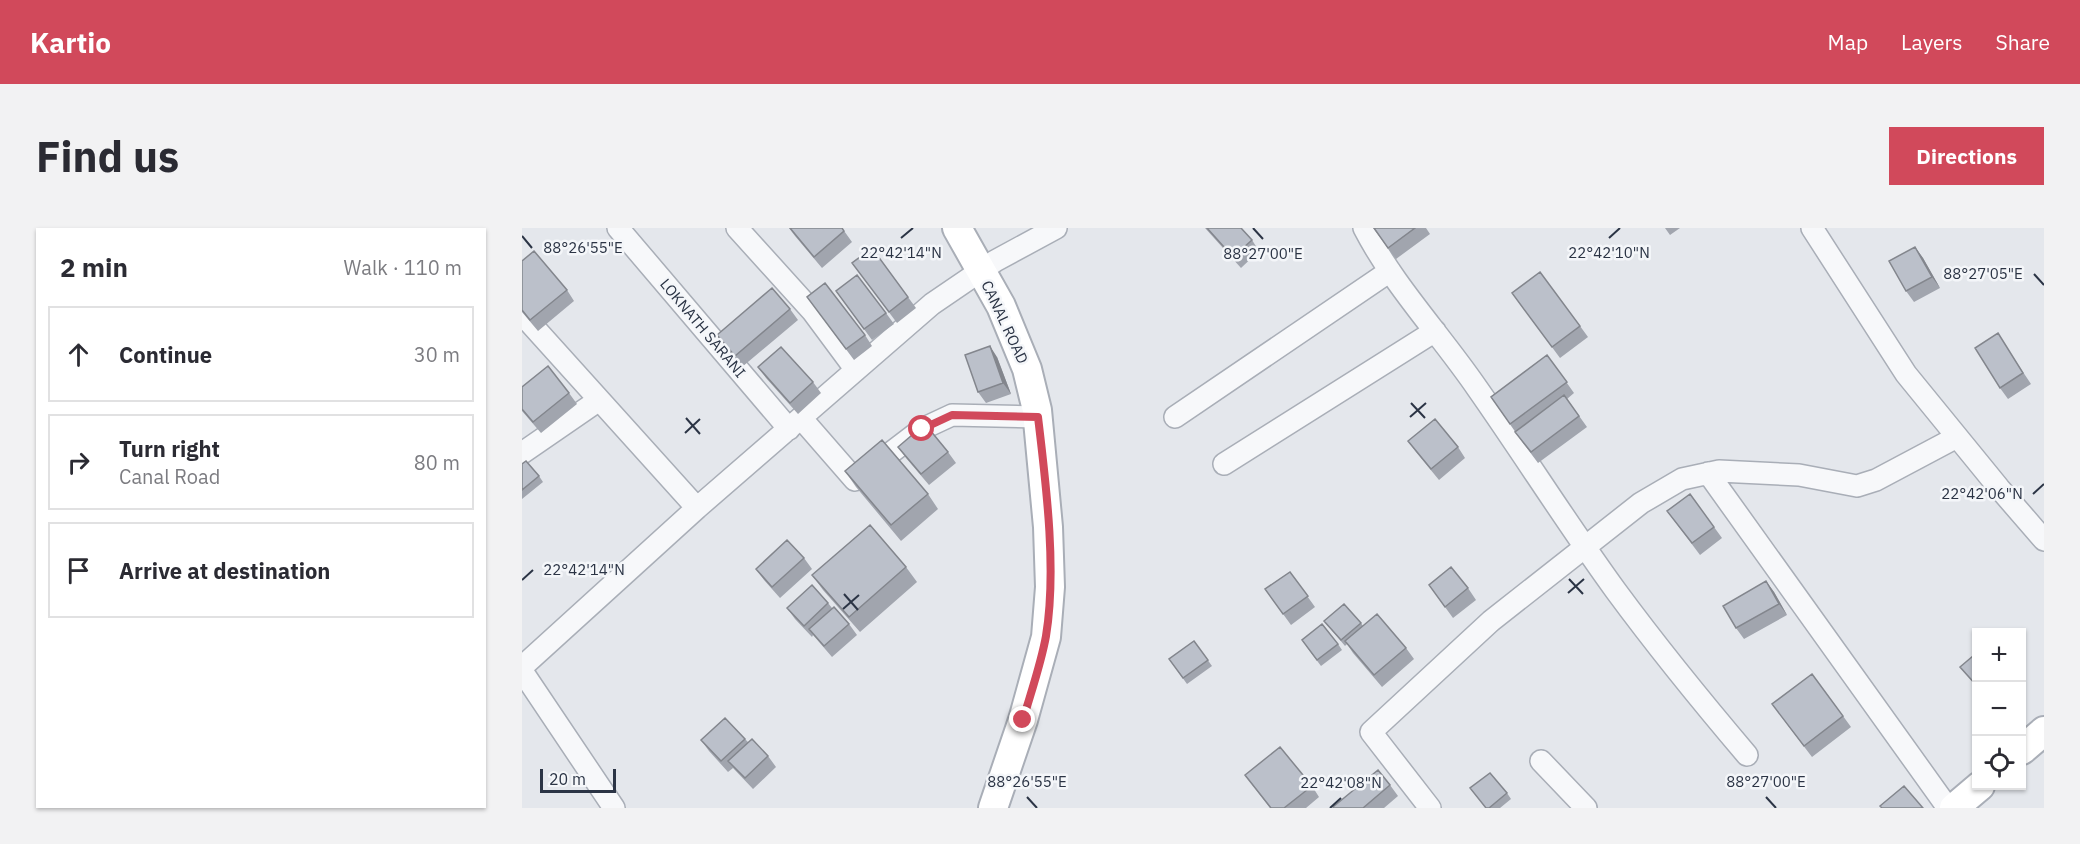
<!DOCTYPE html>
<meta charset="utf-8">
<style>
body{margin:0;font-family:"IBM Plex Sans",sans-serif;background:#f2f2f3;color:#2b2b33}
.controls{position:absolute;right:18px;bottom:18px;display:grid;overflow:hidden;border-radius:0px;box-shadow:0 2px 4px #0004}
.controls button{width:54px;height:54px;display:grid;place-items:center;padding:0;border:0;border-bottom:2px solid #e1e1e2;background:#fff;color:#2b2b33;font:30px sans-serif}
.scale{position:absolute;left:18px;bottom:15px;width:76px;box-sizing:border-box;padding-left:6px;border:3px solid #2b3445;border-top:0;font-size:16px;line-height:21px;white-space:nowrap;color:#2b3445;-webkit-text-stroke:4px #f4f6f9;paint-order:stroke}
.stop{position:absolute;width:18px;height:18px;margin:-14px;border:4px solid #d1495b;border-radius:50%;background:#fff}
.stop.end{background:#d1495b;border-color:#fff;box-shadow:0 2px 6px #0008}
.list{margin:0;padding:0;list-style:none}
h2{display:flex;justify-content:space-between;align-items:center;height:78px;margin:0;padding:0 24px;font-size:26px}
h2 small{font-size:20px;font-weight:400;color:#7c7c81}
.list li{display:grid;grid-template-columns:39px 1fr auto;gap:18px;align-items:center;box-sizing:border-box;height:96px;margin:0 12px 12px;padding:0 12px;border:2px solid #e1e1e2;border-radius:0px}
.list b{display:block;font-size:22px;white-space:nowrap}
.list p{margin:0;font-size:20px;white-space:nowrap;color:#7c7c81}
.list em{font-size:20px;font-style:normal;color:#7c7c81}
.icon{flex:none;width:33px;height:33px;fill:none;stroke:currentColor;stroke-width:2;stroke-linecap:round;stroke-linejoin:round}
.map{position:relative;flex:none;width:1522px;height:580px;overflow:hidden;border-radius:0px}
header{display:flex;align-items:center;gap:36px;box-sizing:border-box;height:84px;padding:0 30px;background:#d1495b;color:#fff}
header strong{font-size:28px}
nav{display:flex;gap:33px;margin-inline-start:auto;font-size:21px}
.intro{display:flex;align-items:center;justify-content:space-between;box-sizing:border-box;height:144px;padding:0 36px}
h1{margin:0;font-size:42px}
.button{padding:15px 27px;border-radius:0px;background:#d1495b;color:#fff;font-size:21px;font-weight:700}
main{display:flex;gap:36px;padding:0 36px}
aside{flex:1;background:#fff;border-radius:0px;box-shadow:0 2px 4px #0004}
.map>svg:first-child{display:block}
</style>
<header>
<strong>Kartio</strong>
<nav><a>Map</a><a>Layers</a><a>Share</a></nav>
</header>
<div class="intro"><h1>Find us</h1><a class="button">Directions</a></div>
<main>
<aside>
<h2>2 min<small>Walk · 110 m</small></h2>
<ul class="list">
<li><svg class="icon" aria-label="ahead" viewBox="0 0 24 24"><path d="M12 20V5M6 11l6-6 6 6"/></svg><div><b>Continue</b></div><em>30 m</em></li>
<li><svg class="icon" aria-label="right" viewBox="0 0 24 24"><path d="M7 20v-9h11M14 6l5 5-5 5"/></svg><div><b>Turn right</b><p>Canal Road</p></div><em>80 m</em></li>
<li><svg class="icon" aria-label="arrive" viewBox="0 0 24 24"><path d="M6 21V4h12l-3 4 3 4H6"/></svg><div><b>Arrive at destination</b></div></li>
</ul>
</aside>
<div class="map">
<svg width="1522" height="580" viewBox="0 0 1522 580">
<rect width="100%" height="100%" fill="#e4e7ec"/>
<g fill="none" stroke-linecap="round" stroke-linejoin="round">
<defs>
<path id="street" d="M96 0 267 201
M215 0 291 84 334 142
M842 0C872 58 918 106 955 160 1002 227 1046 297 1094 363 1136 420 1180 474 1225 527
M1290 0 1384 146 1477 260 1522 312
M0 86 175 280
M653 189 868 43
M279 190 333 252 400 201 430 187 516 189
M0 225 77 172
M702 236 913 103
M1186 245 1426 580
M0 439 175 280 410 76 473 33 534 0
M0 443 92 580
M1019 533 1064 580
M908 580 849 504 969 393 1119 275 1160 251 1197 243 1277 247 1335 258 1354 252 1435 209"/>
<path id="secondary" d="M435 0 479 78 505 141 515 182 526 299 528 359 524 409 501 492 471 580
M1500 522 1522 503
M1432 580 1458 558"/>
</defs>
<use href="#street" stroke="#a9aeb7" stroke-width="24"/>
<use href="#secondary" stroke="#a9aeb7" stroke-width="32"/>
<use href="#street" stroke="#f7f8fa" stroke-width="21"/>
<use href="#secondary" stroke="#fff" stroke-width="28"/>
</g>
<path fill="#a1a5ae" d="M267 0H320L330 14 300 40 273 8Z
M683 0H719L730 12 737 23 719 40Z
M851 0H904L908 6 874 31Z
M1143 0H1158L1148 7Z
M1393 19 1401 30 1418 60 1392 74 1384 63Z
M350 20 394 80 375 95 330 35Z
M0 33 45 62 52 73 16 103 0 84Z
M314 63 364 85 372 96 350 112Z
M990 65 1058 98 1066 109 1038 130Z
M285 69 343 107 350 118 332 132Z
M268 81 276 92 220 139 203 118 195 107Z
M1483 117 1509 156 1486 171 1478 160Z
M1025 127 1052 165 1045 171 1065 199 1016 235 1001 215 969 169Z
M475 129 489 166 464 175 456 164Z
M236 139 291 154 299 165 276 186 244 150Z
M0 159 47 165 55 176 19 205 0 183Z
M886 213 936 219 943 230 917 252 894 224Z
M376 219 426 224 434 235 407 257 384 230Z
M0 236 17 248 21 254 0 271Z
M323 243 406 266 416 281 379 313 334 259Z
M1145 283 1192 299 1200 310 1178 327Z
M282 330 290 341 258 370 242 352 234 341Z
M384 339 395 354 338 404 301 362 290 347Z
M768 344 793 379 769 397 743 361Z
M1244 353 1252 364 1265 387 1222 411 1214 400Z
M907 357 946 360 954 372 931 390Z
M306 375 310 380 327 396 335 407 310 429 291 407 290 409 273 391 265 380Z
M802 393 839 395 841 398 884 420 892 431 860 459 831 425 825 416 823 418Z
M672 413 690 438 665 456 647 431Z
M816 416 820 422 799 438 784 418Z
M1258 487 1321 488 1329 499 1290 529Z
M223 511 226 514 246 528 254 539 231 561 211 540 206 544 187 523 179 512Z
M723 547 790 558 797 569 784 580H748Z
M868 557 876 568 862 580H812Z
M948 560 985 565 989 571 978 580H964Z"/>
<path fill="#83868d" d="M1393 19 1401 30 1418 60 1410 49Z
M468 118 475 129 489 166 481 155Z
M1244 353 1252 364 1265 387 1257 376Z"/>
<path fill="#bbc0ca" stroke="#83868d" stroke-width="1.5" d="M268 0H320L322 3 292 29Z
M685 0H719L730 12 711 29Z
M852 0H893L866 20Z
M1393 19 1410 49 1384 63 1367 33Z
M350 20 386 69 367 84 330 35Z
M12 23 45 62 8 92 0 82V33Z
M1018 44 1058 98 1030 119 990 65Z
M335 47 364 85 342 101 314 63Z
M303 55 343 107 324 121 285 69Z
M250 60 268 81 213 128 195 107Z
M1476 105 1501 145 1478 160 1453 120Z
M468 118 481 155 456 164 443 127Z
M259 119 291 154 268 175 236 139Z
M1025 127 1045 154 988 196 969 169Z
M26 138 47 165 11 194 0 181V159Z
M1042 167 1057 188 1009 224 993 204Z
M913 191 936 219 909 241 886 213Z
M403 196 426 224 399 246 376 219Z
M360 212 406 266 369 297 323 243Z
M4 233 17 248 0 262V236Z
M1168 266 1192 299 1170 315 1145 283Z
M348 297 384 339 327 389 290 347Z
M265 312 282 330 250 359 234 341Z
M929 339 946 360 923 379 907 357Z
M768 344 786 368 761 386 743 361Z
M1244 353 1257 376 1214 400 1201 378Z
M290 357 306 375 282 398 265 380Z
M822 376 839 395 819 412 802 393Z
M312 379 327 396 302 418 287 401Z
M855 386 884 420 852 447 823 413Z
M800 396 816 416 795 432 780 412Z
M672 413 686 432 661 450 647 431Z
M1451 428 1455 432V458L1438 439Z
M1290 446 1321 488 1282 518 1250 476Z
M203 490 223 511 199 533 179 512Z
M230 511 246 528 223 550 206 533Z
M758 519 790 558 762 580H749L723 547Z
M856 542 868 557 841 580H812L811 579Z
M968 545 985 565 967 580H964L948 560Z
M1382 558 1401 580H1360L1358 578Z"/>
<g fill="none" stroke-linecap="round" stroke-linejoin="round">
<path stroke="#d1495b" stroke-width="8" d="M400 201 430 187 516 189C524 256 535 342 524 408 519 436 509 464 501 492"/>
</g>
<path fill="none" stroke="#2b3445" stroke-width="2" d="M731 0 741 11M0 8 10 20M379 10 391 0M1087 10 1098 0M1512 46 1522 57M889 175 903 190M888 189 904 175M164 190 178 206M163 205 178 191M1511 266 1522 256M1047 351 1061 366M0 352 11 342M1046 365 1062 351M322 366 336 382M321 381 337 367M505 569 515 580M1244 569 1254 580M808 580 819 570"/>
<g text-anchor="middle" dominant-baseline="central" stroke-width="5" stroke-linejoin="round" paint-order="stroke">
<g font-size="15" fill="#2b3445" stroke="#f4f6f9">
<text transform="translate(483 94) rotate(65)">CANAL ROAD</text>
<text transform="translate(181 100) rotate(50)">LOKNATH SARANI</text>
</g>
</g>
<g font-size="15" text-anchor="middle" fill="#2b3445" stroke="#f4f6f9" stroke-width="5" stroke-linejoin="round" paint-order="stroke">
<text x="61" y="25">88°26'55"E</text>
<text x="379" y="30">22°42'14"N</text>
<text x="1087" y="30">22°42'10"N</text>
<text x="741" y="31">88°27'00"E</text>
<text x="1461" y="51">88°27'05"E</text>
<text x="1460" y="271">22°42'06"N</text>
<text x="62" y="347">22°42'14"N</text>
<text x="505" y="559">88°26'55"E</text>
<text x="1244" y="559">88°27'00"E</text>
<text x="819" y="560">22°42'08"N</text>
</g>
</svg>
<div class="controls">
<button>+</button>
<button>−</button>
<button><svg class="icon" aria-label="locate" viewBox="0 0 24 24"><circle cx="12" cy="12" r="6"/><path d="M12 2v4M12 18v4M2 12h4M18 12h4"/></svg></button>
</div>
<div class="scale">20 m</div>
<div class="stop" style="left:400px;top:201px"></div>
<div class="stop end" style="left:501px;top:492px"></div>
</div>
</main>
